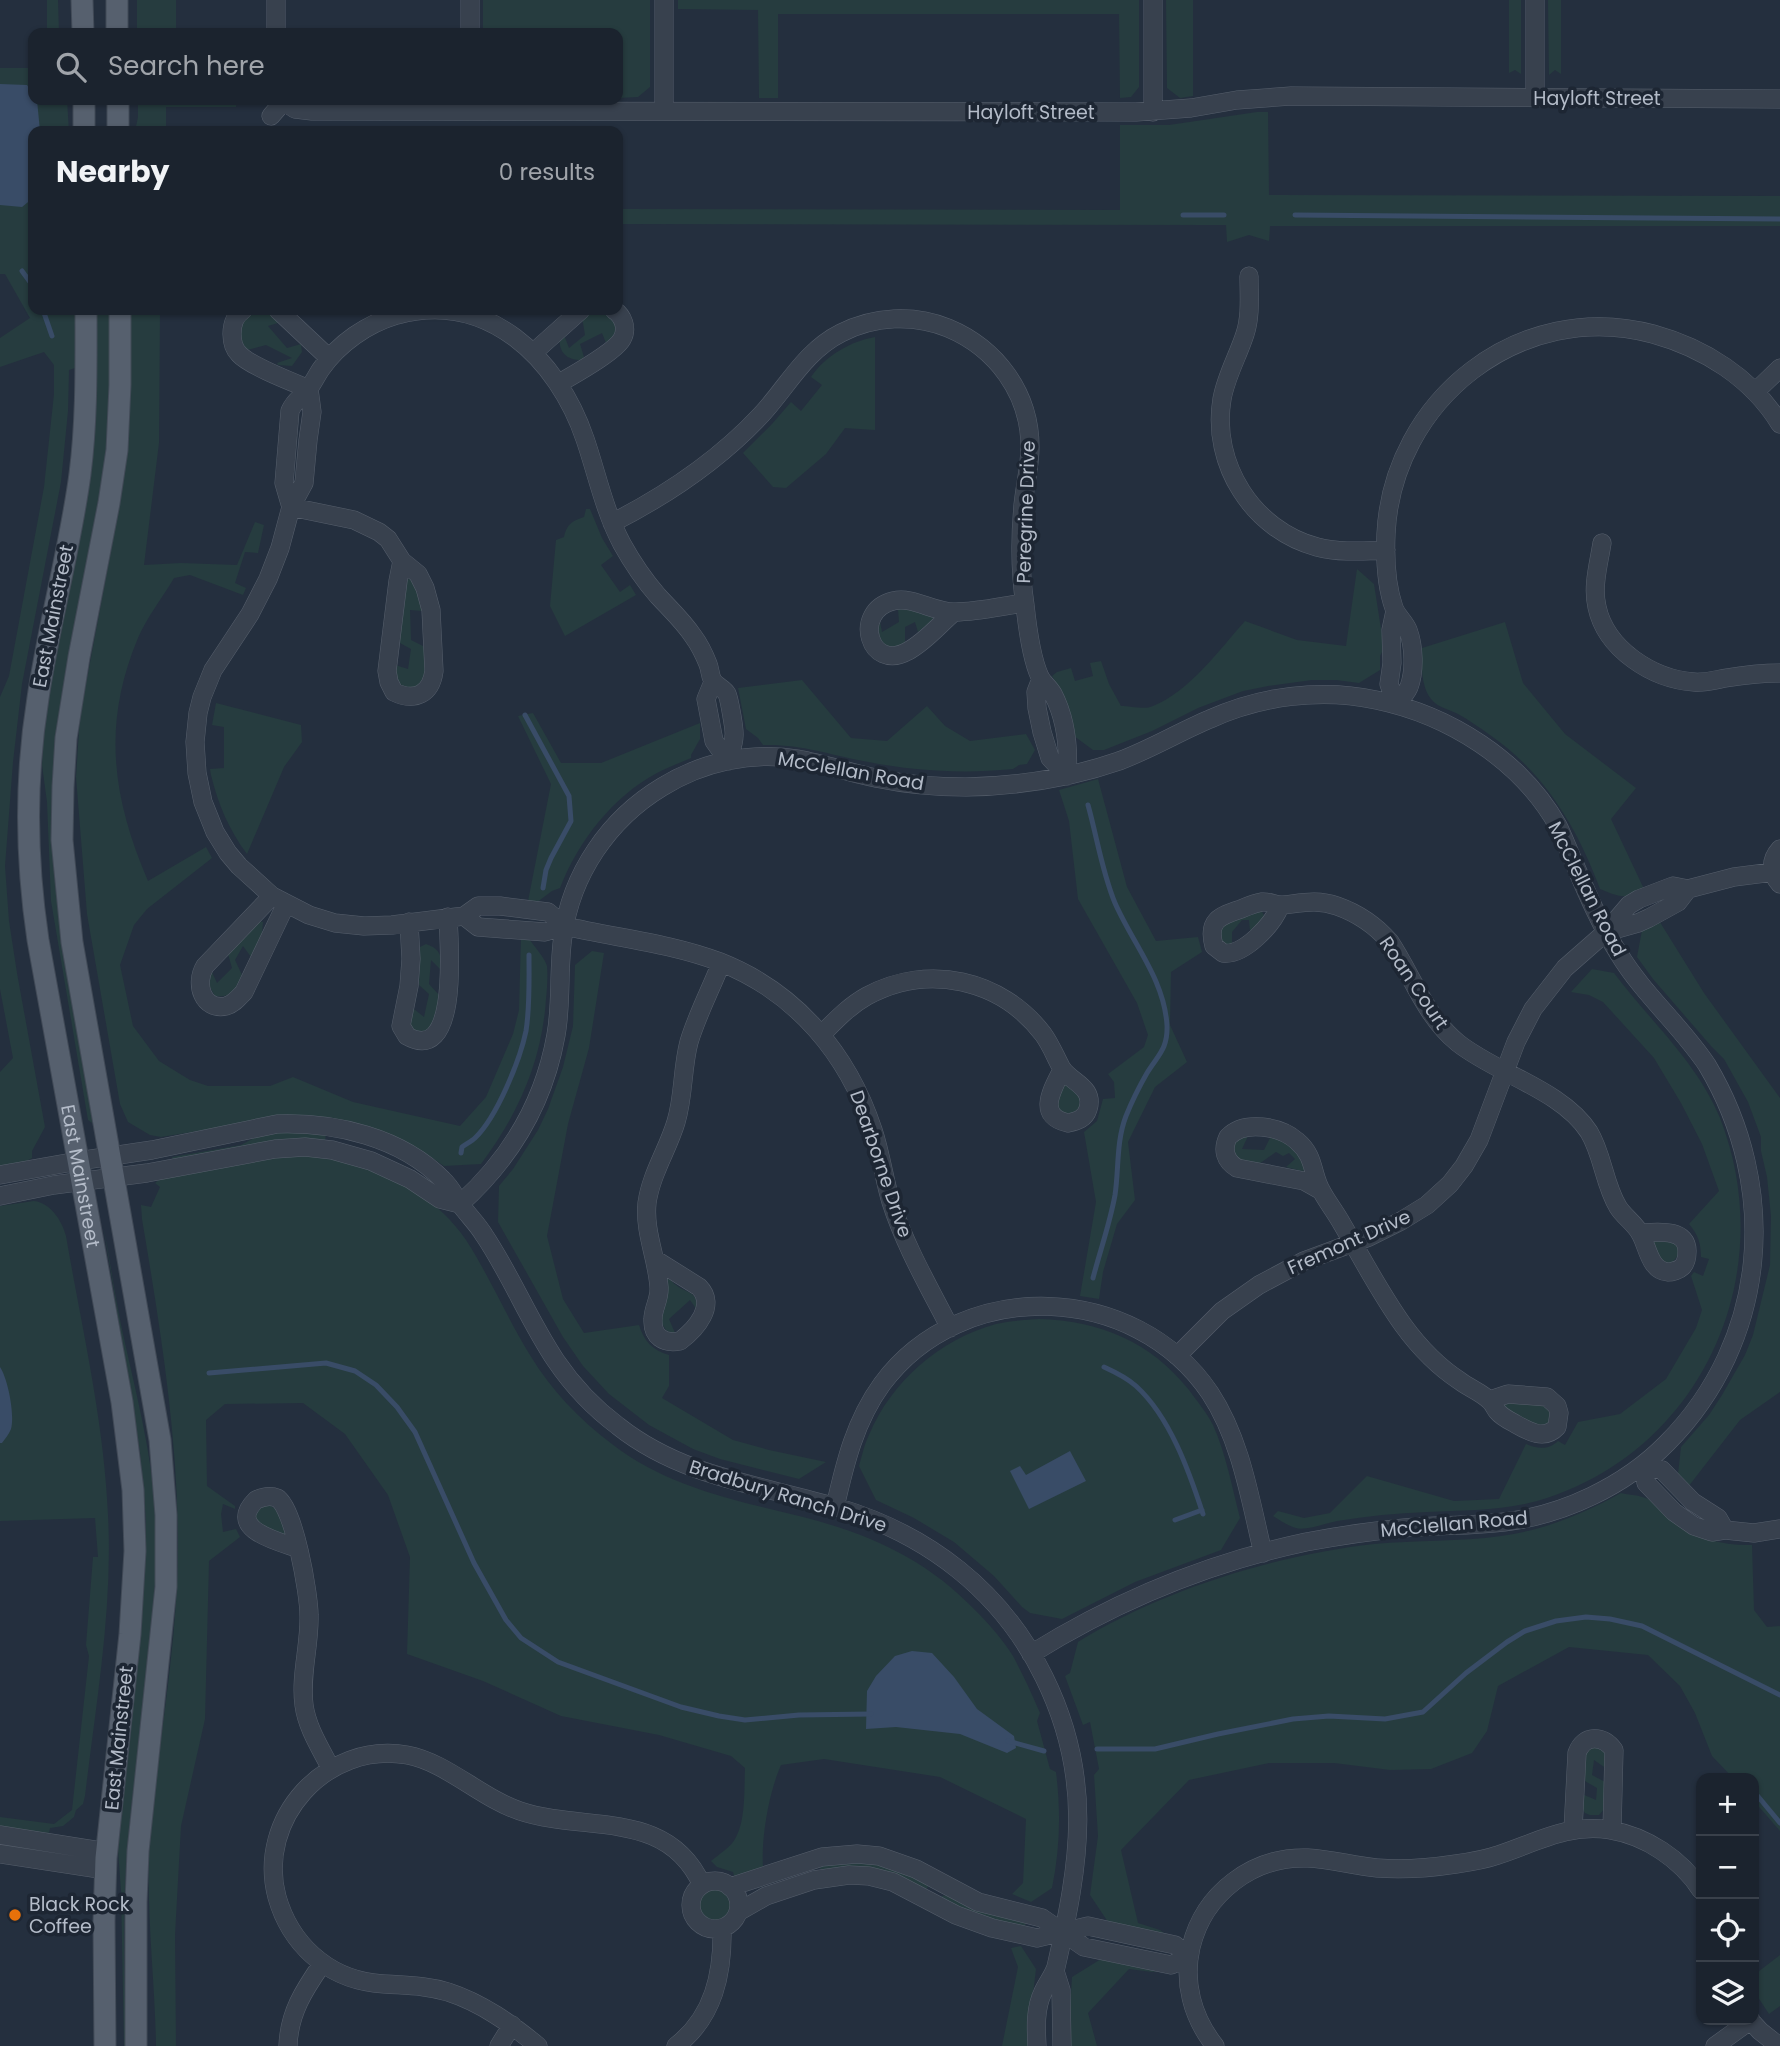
<!DOCTYPE html>
<meta charset="utf-8">
<style>
body{margin:0;font-family:Poppins,sans-serif;background:#242b36;color:#f1f3f6}
.controls{position:absolute;right:21px;bottom:21px;display:grid;overflow:hidden;border-radius:14px;box-shadow:0 2px 5px #0004}
.controls button{width:63px;height:63px;display:grid;place-items:center;padding:0;border:0;border-bottom:2px solid #39404a;background:#1b232e;color:#f1f3f6;font:35px sans-serif}
.list{margin:0;padding:0;list-style:none}
h2{display:flex;justify-content:space-between;align-items:center;height:91px;margin:0;padding:0 28px;font-size:30px}
h2 small{font-size:23px;font-weight:400;color:#a0a4aa}
.icon{flex:none;width:38px;height:38px;fill:none;stroke:currentColor;stroke-width:2;stroke-linecap:round;stroke-linejoin:round}
.map{position:relative;flex:none;width:1780px;height:2046px;overflow:hidden}
.search{position:absolute;background:#1b232e;box-shadow:0 2px 5px #0004;left:28px;top:28px;width:595px;height:77px;display:flex;align-items:center;gap:18px;box-sizing:border-box;padding:0 24px;border-radius:14px;color:#a0a4aa;font-size:26px}
.panel{position:absolute;background:#1b232e;box-shadow:0 2px 5px #0004;left:28px;top:126px;width:595px;height:189px;border-radius:14px}
.map>svg:first-child{display:block}
</style>
<div class="map">
<svg width="1780" height="2046" viewBox="0 0 1780 2046">
<rect width="100%" height="100%" fill="#242f3e"/>
<path fill="#263c3f" d="M47 0H58L59 33H47Z
M137 0H176V33H137Z
M483 0H650V87L638 97 618 98V33H483Z
M678 0H1139V87L1131 97 1120 98 1119 14H778V98H759L758 10 678 9Z
M1166 0H1193V96L1180 98 1167 88Z
M1509 0H1521V74L1515 70 1509 73Z
M1548 0H1561V74L1555 70 1549 75Z
M0 68H33V100H67L69 131H33V310H75V368L69 370 68 411 61 482 22 684 13 762 5 866 9 921 17 973 45 1127 32 1151V1158L25 1162 0 1167V1072L13 1058 0 989V697L9 676 44 487 54 394V365L44 352 0 367V338L30 318 5 274H0Z
M138 100H237L236 107H166V131H135L138 117Z
M1257 112H1268L1269 195 1780 196V226H1270L1269 241 1249 235 1227 242 1226 225 618 224V209L1120 210V125H1169Z
M95 310H110L111 385 107 446 52 841C57 936 77 1029 93 1122L92 1123 88 1120 51 901 47 802 42 765 44 718Z
M131 310H160L159 443 144 565 181 563 237 565 255 522 264 525 258 553 245 552 235 583 246 588 243 595 190 575 174 578C163 597 147 617 138 638 102 724 112 797 148 881L206 847 212 858 147 909 134 925 120 965 133 1026 159 1061 190 1080 208 1086H270L293 1077 353 1102 460 1126 486 1097 513 1034 519 1010 521 937 529 939C534 946 545 958 547 966 548 976 547 989 546 999 542 1061 518 1115 481 1164L444 1166 425 1153 382 1132 211 1129 161 1137 150 1135 128 1122 120 1104 87 914 76 777 80 716 113 540 127 452 131 381Z
M254 314 272 315 281 322 268 326 287 348 301 344 302 352 292 366 278 365 277 363 292 358 266 345 247 350C237 342 239 329 244 318Z
M587 315C593 315 600 314 605 315 622 319 617 336 606 343L602 333 580 344 584 357 581 360C568 360 558 353 560 338L564 335 569 348 585 335 582 317Z
M875 337V430L845 428 826 454 786 488 773 487 743 453 772 424 791 402 801 411 822 385 811 377C825 356 851 341 875 337Z
M586 509H590L602 538 613 556 601 565 620 592 630 585 636 595 565 636 550 606 556 540 564 537C567 524 572 521 584 517Z
M1357 569 1374 584 1384 648 1380 656V670L1359 683 1336 680H1312L1268 686 1243 691 1198 708 1152 731 1104 750H1093L1074 736 1063 696 1052 676 1057 672 1071 668 1075 681 1093 676 1090 663 1101 661 1109 684 1121 706C1130 706 1145 710 1153 706 1189 692 1220 649 1245 621L1297 640 1346 646Z
M409 579H411L419 595 422 611 410 610 411 640 425 647 426 677 418 686C407 689 400 687 394 677L395 665 408 669 411 649 398 642 407 580Z
M898 609 911 610 933 617V620L918 632 915 622 905 627V644L900 647 885 646 877 636 878 624 880 622 882 632 899 622Z
M1505 622 1523 683 1565 734 1636 788 1611 819 1644 889C1625 900 1620 897 1600 889 1578 829 1544 772 1490 735 1480 728 1469 720 1458 714 1450 710 1437 707 1431 699 1421 687 1421 663 1422 648Z
M802 680 851 738 887 741 927 706 945 726 970 741 1026 734 1035 750 1027 764 1019 765 1013 769C962 774 913 771 863 761 827 754 801 744 763 745L758 738 746 729 738 688Z
M216 703 301 725 302 742 284 767 247 854C229 830 218 804 211 775L210 769 224 768V727L212 725Z
M533 713 561 763H601L700 723V739L691 755V758C680 763 668 767 657 773 612 797 578 842 560 888L552 891 536 903 528 901 551 784 518 716Z
M1098 779 1127 887 1156 941 1198 937 1202 952 1171 972 1170 1025 1187 1062 1155 1087 1128 1142 1135 1200 1117 1224 1103 1272 1099 1299 1080 1296 1096 1202 1084 1132 1097 1121 1103 1099 1115 1098 1114 1082 1108 1074 1144 1047 1148 1035 1137 1003 1078 899 1069 821 1059 790Z
M1257 912H1262L1265 917 1250 931 1249 920H1242L1232 932V946L1222 943C1219 936 1220 930 1224 924Z
M1658 919 1704 993 1780 1098V1392L1740 1420 1688 1487 1678 1474 1681 1447 1709 1415 1722 1395 1745 1355 1753 1335 1770 1265 1771 1216 1767 1177 1761 1151V1137L1748 1102 1724 1059 1711 1046 1653 979 1637 957 1642 930Z
M259 921 263 922 262 934 251 957 243 946 235 960 242 975C236 989 232 998 215 996L208 984 211 970 217 983 232 968 228 954Z
M426 944C439 948 443 956 441 970L431 960 429 984 440 996 431 1028 425 1032 413 1030 409 1024 410 1015 414 1009 424 1017 429 994 419 985 420 947Z
M592 951 604 953 589 1048 568 1124 547 1236 563 1299 584 1333 639 1325C644 1341 652 1350 669 1355V1386L662 1398 733 1440 769 1450 826 1462 799 1479 720 1459 693 1449 649 1425 609 1394 583 1366 563 1337 498 1222 499 1186 513 1169 538 1130 548 1109 563 1067 573 1026 575 965Z
M1592 969 1614 973C1650 1021 1697 1062 1720 1118 1780 1271 1705 1446 1547 1498 1508 1511 1467 1510 1427 1512 1397 1513 1367 1516 1337 1521 1327 1523 1305 1531 1296 1528 1288 1526 1280 1520 1273 1516L1278 1511 1304 1518 1330 1513 1367 1476 1454 1501 1499 1499 1526 1444C1537 1449 1549 1450 1558 1441L1565 1445 1578 1422 1620 1414 1666 1379 1696 1328 1702 1310 1691 1276 1694 1272 1703 1276 1709 1259 1701 1257C1701 1243 1698 1235 1689 1224L1719 1191 1702 1144 1681 1103 1654 1058 1603 1002 1589 995 1571 992Z
M1065 1083 1080 1097 1079 1109 1072 1113C1049 1114 1059 1096 1065 1083Z
M267 1131 326 1134 325 1141 173 1161 172 1157 241 1145Z
M1248 1136 1242 1149 1264 1150 1271 1136C1288 1144 1301 1150 1305 1170L1302 1171 1286 1167 1295 1159 1289 1153 1283 1156 1276 1152 1259 1164 1237 1161 1234 1155 1232 1144 1240 1138Z
M298 1154C315 1156 334 1157 350 1161 394 1174 440 1201 466 1240 490 1277 507 1318 530 1355 551 1390 580 1420 612 1444 669 1488 735 1500 803 1517 872 1535 926 1559 976 1611 990 1625 1003 1640 1013 1656 1023 1675 1032 1694 1040 1713L1037 1721 1050 1769 1056 1772C1061 1812 1060 1849 1052 1888L1031 1902 1012 1894 1023 1883 1026 1819 940 1777 824 1759 781 1765C769 1792 761 1838 763 1867L734 1876 733 1872 717 1867 711 1861C719 1854 730 1848 735 1839 746 1821 744 1789 745 1768L731 1756 659 1735 561 1716 483 1681 407 1654 410 1557 388 1495 345 1434 303 1403 225 1404 206 1420 207 1486 235 1506V1509L223 1504 221 1514 223 1532 236 1529 240 1537 209 1561 205 1719 181 1826 175 1935 176 2046H156C155 1976 145 1905 150 1834 159 1738 178 1642 178 1545 178 1436 160 1326 142 1219L141 1205 151 1207 160 1187 155 1183 165 1175Z
M34 1201C51 1203 62 1221 66 1236 82 1329 104 1421 108 1515 113 1608 96 1703 85 1796L83 1804 76 1810 74 1817 63 1826 50 1828 49 1833 0 1827V1817L54 1824 72 1810 89 1656 86 1645 93 1557H98L95 1518 0 1521V1206Z
M103 1224C110 1260 115 1297 123 1334 137 1398 154 1460 156 1527 158 1637 135 1746 127 1855 122 1918 125 1983 126 2046H124L121 1891 118 1850 119 1824 141 1631 146 1520 140 1452Z
M1652 1240C1663 1240 1673 1239 1679 1248V1254L1672 1263 1661 1262Z
M667 1277C670 1279 673 1283 676 1285 689 1295 697 1290 697 1310L690 1300 669 1319 675 1333 673 1334 666 1330 661 1322 667 1299Z
M1039 1319C1100 1321 1150 1341 1189 1390 1197 1401 1207 1413 1213 1425 1226 1454 1232 1487 1240 1518L1221 1550 1135 1582 1062 1619 1030 1613 1022 1607 994 1576 954 1542 914 1518 876 1500 859 1466C862 1456 864 1445 869 1435 891 1382 940 1339 996 1324 1010 1321 1024 1320 1039 1319Z
M1508 1402 1540 1403 1551 1409 1550 1422C1535 1431 1519 1415 1505 1408V1403Z
M1621 1493C1629 1495 1640 1495 1648 1499 1656 1503 1661 1512 1668 1518 1693 1537 1720 1546 1752 1545L1754 1610 1767 1627 1780 1626V1831L1754 1801V1778H1733L1712 1756 1695 1713 1680 1686 1648 1655 1569 1647 1498 1686 1487 1731 1472 1753 1431 1769 1390 1770 1334 1763H1269L1189 1780 1121 1850 1138 1923 1160 1930 1165 1934 1108 1922 1090 1895 1098 1836 1094 1775 1099 1769 1090 1722 1083 1725 1065 1676 1070 1673 1078 1642C1162 1590 1276 1555 1374 1544 1416 1540 1459 1542 1501 1536 1545 1530 1583 1514 1621 1493Z
M269 1505 276 1509 286 1532V1535L261 1526 256 1521V1514L261 1506Z
M1595 1746 1605 1750 1607 1769 1594 1760 1592 1775 1607 1783 1605 1808 1599 1815H1590L1585 1813 1582 1808V1794L1596 1800 1597 1788 1583 1780 1584 1756 1587 1751Z
M848 1861 891 1866 929 1885 926 1890H924L822 1871 820 1868 821 1865Z
M698 1904a17 17 0 1 1 34 0a17 17 0 1 1-34 0Z
M947 1895 1026 1922 1025 1926 1023 1928 1000 1924 942 1900V1896Z
M1021 1946 1036 1969 1030 2020 1031 2046H1002L1018 1967 1011 1948Z
M1780 1955V2006L1769 2014 1754 1991V1975Z
M1101 1959 1161 1971 1152 1972 1129 1969 1088 2013 1097 2046H1068L1072 1977Z"/>
<path fill="#394c67" d="M0 84 27 85 33 93V100H37L40 131H33V198L22 207 0 205Z
M0 1367C8 1379 15 1415 11 1429 9 1434 5 1439 2 1443H0Z
M1070 1451 1086 1481 1029 1509 1010 1471 1020 1466 1026 1475Z
M912 1651 932 1653 954 1677 977 1709 1014 1736 1016 1748 1007 1753 960 1734 896 1727 866 1729 867 1691 876 1676 895 1656Z"/>
<g fill="none" stroke-linecap="round" stroke-linejoin="round">
<path stroke="#394c67" stroke-width="5" d="M1183 215H1224
M1295 215 1780 219
M22 271 33 286
M43 310 52 336
M525 715 569 796 571 821 551 858 546 870 543 888
M1088 805C1097 837 1102 872 1115 903 1133 944 1164 979 1167 1025 1168 1049 1158 1055 1147 1073 1139 1087 1132 1101 1126 1116 1116 1142 1119 1169 1115 1195 1110 1223 1100 1251 1093 1278
M461 1153 462 1147C466 1144 472 1141 475 1138 497 1117 520 1060 526 1031 530 1006 529 980 529 955
M1104 1367C1115 1372 1127 1378 1136 1386 1170 1417 1189 1471 1203 1514
M209 1373 326 1363 355 1371 376 1385 397 1407 415 1432 474 1563 506 1620 521 1638 558 1662 681 1707 719 1716 745 1720 799 1715 871 1714
M1175 1520 1202 1510
M1008 1741 1044 1751
M1097 1749H1155L1218 1734 1293 1719 1329 1716 1385 1719 1423 1712 1466 1673 1507 1642 1525 1631 1556 1621 1586 1617 1610 1619 1642 1626 1780 1695
M1756 1794 1780 1823"/>
<defs>
<path id="minor" d="M276 0V33
M664 0V111
M1153 0V112
M470 33V0
M1535 97V0
M282 100 295 109 312 111 1136 112 1191 108 1237 100 1291 96 1780 99
M271 116 283 102
M1249 276C1249 295 1251 316 1245 334 1238 356 1226 376 1222 399 1211 464 1253 530 1317 547 1340 553 1362 551 1386 550
M243 310C235 316 232 323 232 334 232 341 234 349 239 354 250 366 292 382 309 389
M278 310 329 358
M534 352 581 310
M558 384C573 375 615 352 622 339 628 328 623 316 614 310
M309 389 312 412 308 440 304 483 291 507 280 548 268 579 250 614 213 670 202 697 198 713 195 742 197 773 203 802 215 832 228 853 239 866 272 896 309 915 335 923 364 926 392 925 464 916 478 906H500L548 912 565 926 545 932 478 927 464 916
M1755 392 1780 368
M291 507 284 483 290 411C295 399 303 397 310 387 314 381 317 375 321 369 339 343 367 324 397 315 488 290 558 359 585 439 597 474 604 510 622 544 632 562 644 580 658 596 670 609 683 621 693 636 699 644 704 654 708 664 710 669 710 675 712 679 715 686 724 688 727 694 729 698 735 730 734 736 734 744 730 753 728 761
M291 507 354 520 379 532 388 539 402 561 418 574 425 588 431 610 434 671C431 694 415 702 394 692L389 682 387 671 398 581 402 561
M612 523C667 495 718 461 761 415 787 387 805 351 841 333 874 316 914 314 948 328 996 348 1030 393 1030 447 1030 466 1025 485 1023 505 1020 538 1020 572 1025 605 1027 624 1032 660 1040 677 1043 683 1049 687 1053 694 1066 719 1069 748 1067 776
M1602 543C1599 563 1592 586 1597 607 1606 649 1652 679 1694 682 1705 683 1715 680 1726 678 1744 675 1762 673 1780 673
M1395 611 1391 630 1392 663 1389 684 1396 704
M953 613C939 625 925 642 908 651 869 673 852 611 893 601 914 596 934 613 955 612 978 612 1002 606 1024 603
M1041 679 1036 692 1037 708 1042 732 1050 758 1067 776
M713 682 706 699 714 741 728 761
M1396 704C1401 699 1406 694 1409 687 1415 671 1414 646 1408 630 1405 622 1397 616 1394 608 1386 585 1385 557 1386 534 1392 400 1521 298 1653 334 1704 348 1752 378 1780 424
M1780 849C1770 860 1770 873 1780 884
M272 896 205 966C194 984 203 1011 226 1006 234 1004 239 997 244 992L286 904
M1280 906C1273 924 1244 956 1223 953L1214 946C1207 920 1220 916 1241 909 1248 906 1255 903 1262 902 1269 901 1276 906 1283 905 1302 903 1317 899 1337 906 1357 913 1376 926 1390 942 1413 977 1425 1016 1458 1043 1497 1074 1562 1090 1589 1132 1603 1155 1604 1184 1618 1207 1624 1217 1636 1224 1641 1235 1648 1248 1650 1271 1668 1272 1672 1272 1679 1270 1682 1267 1686 1263 1687 1257 1687 1252 1688 1228 1657 1232 1641 1233
M409 922 411 959 409 986 401 1026 407 1036C460 1066 449 941 448 917
M565 926C616 938 670 943 720 962 796 992 848 1054 873 1130 881 1154 884 1179 891 1202 905 1246 929 1287 950 1328
M1606 932 1638 923 1649 918 1678 902 1688 889
M822 1034C836 1020 849 1006 867 996 928 963 1001 979 1043 1034 1051 1045 1055 1056 1061 1067 1069 1082 1095 1086 1088 1109 1085 1119 1077 1121 1068 1123 1036 1116 1052 1090 1062 1070
M0 1175 78 1161 152 1150 277 1124C335 1122 401 1137 443 1180 452 1188 456 1199 463 1208 470 1217 478 1225 484 1235 511 1275 529 1321 556 1361 573 1386 594 1408 618 1426 682 1477 761 1485 836 1507 928 1534 1002 1591 1044 1677 1094 1778 1080 1862 1056 1967 1053 1976 1047 1983 1043 1992 1035 2008 1036 2028 1037 2046
M1320 1190 1304 1181 1237 1168C1225 1161 1222 1150 1228 1137 1244 1120 1280 1126 1297 1141 1316 1157 1311 1174 1322 1192 1328 1203 1336 1213 1342 1224 1362 1258 1380 1293 1403 1325 1419 1347 1437 1366 1460 1381 1469 1388 1483 1393 1491 1402 1493 1404 1495 1408 1497 1411 1501 1416 1508 1420 1514 1423 1528 1431 1544 1441 1557 1427L1559 1413 1557 1406 1547 1397 1508 1394 1490 1400
M0 1196 54 1185 147 1173 275 1149 305 1147 332 1150 371 1161 410 1179 440 1199 460 1204
M460 1204C511 1158 544 1103 556 1035 562 1002 558 969 563 936 571 874 609 819 662 787 702 762 752 751 798 759 826 764 853 774 881 779 909 785 938 787 966 787 1018 786 1070 778 1119 761 1151 749 1179 732 1210 719 1261 696 1321 688 1376 700 1449 715 1521 760 1558 826 1564 838 1569 852 1575 865 1588 896 1601 926 1619 954 1644 995 1681 1026 1707 1065 1780 1187 1769 1340 1667 1443 1625 1486 1563 1515 1504 1522 1471 1526 1437 1525 1404 1528 1371 1531 1338 1536 1306 1542 1208 1563 1116 1601 1031 1654
M656 1260 699 1287C717 1305 696 1329 680 1341 664 1344 652 1337 653 1319 653 1308 660 1299 659 1287 657 1258 644 1232 647 1203 651 1174 668 1149 676 1122 684 1096 682 1068 689 1042 697 1015 711 989 721 963
M1177 1356 1222 1311 1259 1285 1304 1261 1369 1237 1401 1221 1427 1205 1450 1184 1464 1166 1479 1140 1516 1042 1533 1009 1565 968 1606 932 1629 905 1639 899 1673 886 1688 889 1734 877 1773 872
M835 1507C845 1463 855 1421 882 1384 962 1276 1135 1282 1210 1393 1241 1440 1250 1499 1263 1553
M1725 1530 1718 1518 1693 1502 1662 1470 1644 1465 1646 1483 1674 1512 1694 1526 1712 1532 1725 1530 1754 1533 1780 1529
M297 1548C277 1541 226 1529 256 1500 262 1497 270 1495 277 1498 294 1507 309 1594 309 1615 310 1645 300 1675 304 1705 307 1728 321 1749 331 1769
M1573 1830 1577 1753C1584 1734 1603 1735 1614 1750L1612 1830
M0 1835 107 1852
M0 1854 106 1870
M691 1905a24 24 0 1 1 48 0a24 24 0 1 1-48 0Z
M730 1887 822 1857 857 1854 879 1856 916 1869 978 1902 1042 1918 1084 1947 1171 1965 1189 1957
M738 1912 766 1896 814 1880 849 1875 869 1876 893 1882 956 1915 992 1928 1037 1938 1088 1926 1175 1945 1189 1957
M1055 1971 1061 1990 1062 2046
M1750 2020 1760 2031 1779 2046
M288 2046C289 2013 304 1990 322 1964
M499 2046 512 2025
M538 2046C511 2024 482 2003 448 1992 421 1984 401 1986 374 1983 326 1977 290 1943 277 1897 256 1819 326 1741 407 1755 446 1762 481 1798 520 1811 586 1833 667 1808 702 1885
M676 2046C714 2017 723 1973 722 1928
M1215 2046C1192 2017 1183 1982 1191 1947 1204 1893 1253 1856 1308 1858 1331 1859 1354 1866 1377 1868 1403 1870 1430 1868 1456 1864 1470 1862 1484 1860 1498 1855 1535 1843 1569 1823 1610 1830 1646 1836 1681 1859 1701 1890
M1715 2046 1751 2020"/>
<g id="major">
<path d="M82 0 83 33"/>
<path d="M117 0V33"/>
<path d="M84 100V131"/>
<path d="M118 100V131"/>
<path id="s1" d="M86 310C86 365 87 419 80 474 70 549 49 623 38 698 25 778 26 860 38 940L122 1402 133 1490 135 1551 130 1634 106 1858 104 1921 105 2046"/>
<path d="M120 310V385L117 450 109 503 79 657 66 738 63 787 62 840 72 942 160 1440 166 1515V1587L138 1851 136 1902V2046"/>
</g>
</defs>
<use href="#minor" stroke="#565f6c" stroke-width="19"/>
<use href="#major" stroke="#414a57" stroke-width="23"/>
<use href="#minor" stroke="#38414e" stroke-width="18"/>
<use href="#major" stroke="#56606e" stroke-width="21"/>
</g>
<circle fill="#e8710a" stroke="#1d2633" stroke-width="2.5" cx="15" cy="1915" r="7"/>
<g text-anchor="middle" dominant-baseline="central" stroke-width="7" stroke-linejoin="round" paint-order="stroke">
<g font-size="19" fill="#b4bcc9" stroke="#1d2633">
<text x="1597" y="98">Hayloft Street</text>
<text x="1031" y="112">Hayloft Street</text>
<text transform="translate(1026 512) rotate(-88)">Peregrine Drive</text>
<text transform="translate(53 616) rotate(-79)">East Mainstreet</text>
<text transform="translate(851 771) rotate(10)">McClellan Road</text>
<text transform="translate(1587 889) rotate(63)">McClellan Road</text>
<text transform="translate(1414 983) rotate(56)">Roan Court</text>
<text transform="translate(881 1164) rotate(71)">Dearborne Drive</text>
<text stroke="none"><textPath href="#s1" startOffset="875">East Mainstreet</textPath></text>
<text transform="translate(1349 1242) rotate(-24)">Fremont Drive</text>
<text transform="translate(788 1496) rotate(17)">Bradbury Ranch Drive</text>
<text transform="translate(1454 1524) rotate(-5)">McClellan Road</text>
<text transform="translate(119 1738) rotate(-84)">East Mainstreet</text>
</g>
<g font-size="19" fill="#b4bcc9" stroke="#1d2633" text-anchor="start">
<text x="29" y="1904">Black Rock<tspan x="29" dy="22">Coffee</tspan></text>
</g>
</g>
</svg>
<div class="controls">
<button>+</button>
<button>−</button>
<button><svg class="icon" aria-label="locate" viewBox="0 0 24 24"><circle cx="12" cy="12" r="6"/><path d="M12 2v4M12 18v4M2 12h4M18 12h4"/></svg></button>
<button><svg class="icon" aria-label="layers" viewBox="0 0 24 24"><path d="M12 4l9 5-9 5-9-5zM3 14l9 5 9-5"/></svg></button>
</div>
<div class="search"><svg class="icon" aria-label="search" viewBox="0 0 24 24"><circle cx="10" cy="10" r="6"/><path d="M15 15l6 6"/></svg>Search here</div>
<section class="panel">
<h2>Nearby<small>0 results</small></h2>
<ul class="list">
</ul>
</section>
</div>
